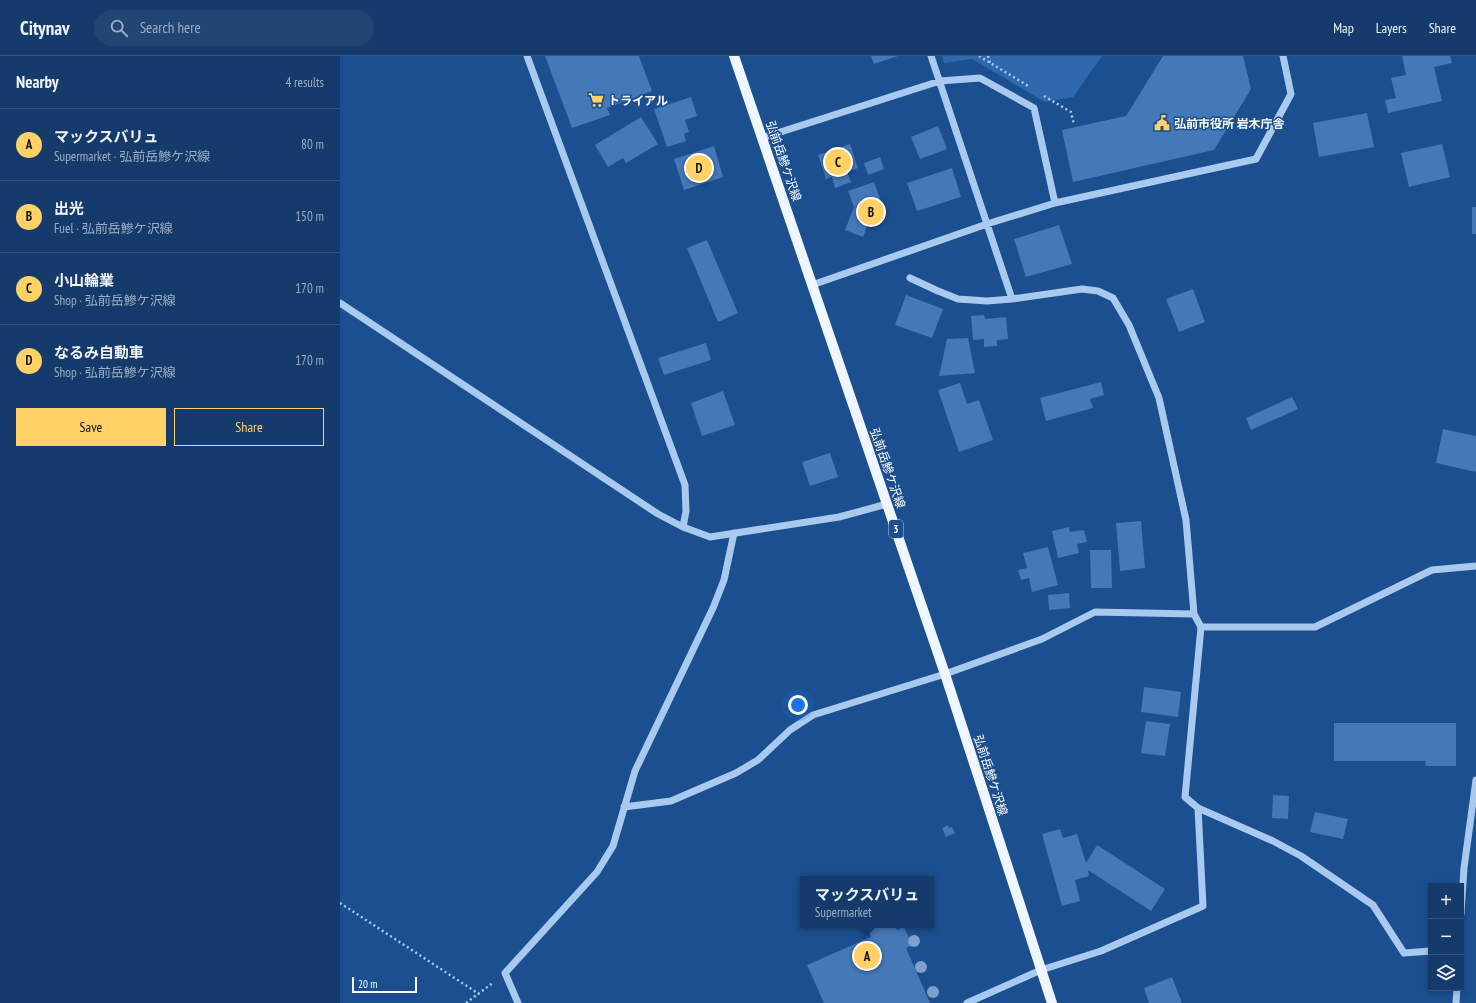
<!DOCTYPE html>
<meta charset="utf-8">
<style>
body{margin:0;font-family:"PT Sans Narrow","Noto Sans JP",sans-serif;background:#214673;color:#f1f3f6}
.controls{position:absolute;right:12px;bottom:12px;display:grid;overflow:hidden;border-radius:0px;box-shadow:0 2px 6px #0003}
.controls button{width:36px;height:36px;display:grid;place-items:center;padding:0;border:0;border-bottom:1px solid #33557e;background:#143b6b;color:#f1f3f6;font:20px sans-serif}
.scale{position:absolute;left:12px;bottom:10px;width:65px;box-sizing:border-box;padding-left:4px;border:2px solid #fff;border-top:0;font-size:11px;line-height:14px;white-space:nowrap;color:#fff;-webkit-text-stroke:3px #1b4f8f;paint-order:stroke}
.you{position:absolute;left:458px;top:649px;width:14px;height:14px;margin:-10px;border:3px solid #fff;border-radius:50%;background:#1a73e8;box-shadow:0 0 0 6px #1a73e833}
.badge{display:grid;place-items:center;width:26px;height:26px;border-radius:50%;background:#ffd166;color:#111;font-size:13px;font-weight:700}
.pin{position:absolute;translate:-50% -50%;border:2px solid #fff;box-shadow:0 1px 4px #0006}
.popup{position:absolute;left:460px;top:820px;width:134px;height:52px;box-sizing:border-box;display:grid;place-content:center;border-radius:0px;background:#143b6b;filter:drop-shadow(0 1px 3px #0005);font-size:13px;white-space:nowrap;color:#9dadc1}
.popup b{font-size:15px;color:#f1f3f6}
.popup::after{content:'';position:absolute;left:50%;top:100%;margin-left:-8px;border:8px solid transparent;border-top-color:#143b6b}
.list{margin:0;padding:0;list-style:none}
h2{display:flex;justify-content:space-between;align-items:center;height:52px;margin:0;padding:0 16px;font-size:17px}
h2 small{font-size:13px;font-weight:400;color:#9dadc1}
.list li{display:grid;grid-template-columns:26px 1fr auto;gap:12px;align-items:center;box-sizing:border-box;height:72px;padding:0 16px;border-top:1px solid #33557e}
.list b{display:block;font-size:15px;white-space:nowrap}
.list p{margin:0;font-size:13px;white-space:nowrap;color:#9dadc1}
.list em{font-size:13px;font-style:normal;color:#9dadc1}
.actions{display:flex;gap:8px;padding:12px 16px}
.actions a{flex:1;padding:9px 0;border:1px solid #ffd166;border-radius:0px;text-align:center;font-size:14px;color:#ffd166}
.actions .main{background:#ffd166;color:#111}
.icon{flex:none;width:22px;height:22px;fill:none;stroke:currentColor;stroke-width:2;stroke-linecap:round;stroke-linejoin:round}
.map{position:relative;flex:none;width:1136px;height:947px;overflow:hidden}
header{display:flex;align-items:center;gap:24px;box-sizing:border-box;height:56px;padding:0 20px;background:#143b6b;border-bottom:1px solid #33557e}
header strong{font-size:19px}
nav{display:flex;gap:22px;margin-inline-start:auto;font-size:14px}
.search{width:280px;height:36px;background:#214673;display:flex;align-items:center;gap:10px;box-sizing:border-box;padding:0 14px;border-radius:22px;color:#9dadc1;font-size:15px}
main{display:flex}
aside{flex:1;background:#143b6b}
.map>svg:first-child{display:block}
</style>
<header>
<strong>Citynav</strong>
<div class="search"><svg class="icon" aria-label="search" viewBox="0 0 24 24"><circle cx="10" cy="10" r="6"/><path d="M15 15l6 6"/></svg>Search here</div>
<nav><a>Map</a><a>Layers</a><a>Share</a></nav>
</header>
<main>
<aside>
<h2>Nearby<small>4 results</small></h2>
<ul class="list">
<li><span class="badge">A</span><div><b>マックスバリュ</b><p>Supermarket · 弘前岳鰺ケ沢線</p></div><em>80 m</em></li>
<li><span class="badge">B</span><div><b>出光</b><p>Fuel · 弘前岳鰺ケ沢線</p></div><em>150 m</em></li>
<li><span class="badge">C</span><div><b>小山輪業</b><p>Shop · 弘前岳鰺ケ沢線</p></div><em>170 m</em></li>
<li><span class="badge">D</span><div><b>なるみ自動車</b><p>Shop · 弘前岳鰺ケ沢線</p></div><em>170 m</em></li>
</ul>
<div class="actions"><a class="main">Save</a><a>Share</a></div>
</aside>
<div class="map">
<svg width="1136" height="947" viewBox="0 0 1136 947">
<rect width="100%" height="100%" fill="#1b4f8f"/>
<path fill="#2e69ad" d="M602 0H762L733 41 705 46 632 3 604 7Z"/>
<path fill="#4478b7" d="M205 0H299L312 35 267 52 270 59 232 72Z
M531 0H558L534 8Z
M823 0H903L911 33 874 94 733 126 722 74 786 60Z
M1062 0H1110L1112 7 1094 11 1102 45 1048 57 1045 44 1056 42 1051 22 1066 19Z
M351 41 357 60 345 64 349 76 344 78 346 85 327 91 314 53Z
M1027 57 1034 91 979 101 973 67Z
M301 61 318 88 286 107 283 102 268 111 255 89Z
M598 70 607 93 580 103 571 81Z
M510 88 518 112 507 116 511 126 495 132 492 121 486 123 478 99Z
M1102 88 1110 121 1069 131 1061 97Z
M374 90 383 121 344 134 334 103Z
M540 101 544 113 528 119 524 107Z
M612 112 621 141 577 155 567 127Z
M534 126 544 154 532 158 523 181 505 174 514 151 508 135Z
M1132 151H1136V178H1132Z
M719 169 732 208 686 221 674 183Z
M367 184 398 257 378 266 347 192Z
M853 233 865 266 839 276 826 243Z
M566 239 603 253 592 282 555 269Z
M644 259 645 263 666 261 668 283 657 284V290L644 291V283L633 284 631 260Z
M628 282 635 317 599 320 607 283Z
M366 287 371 304 324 319 318 302Z
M761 326 764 339 750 343 753 352 706 365 700 342Z
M620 327 627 348 639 344 653 384 619 396 598 334Z
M383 335 395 369 362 380 351 347Z
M952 341 958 353 911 374 906 362Z
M1103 373 1136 380V416L1096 407Z
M490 397 498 421 470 430 462 406Z
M801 465 805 512 780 515 776 467Z
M729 471 730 476 744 474 747 486 737 488 739 497 718 502 712 475Z
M708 491 718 529 692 536 689 522 681 524 678 514 687 512 683 497Z
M750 494H771L772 532H751Z
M729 537 730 552 709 554 708 539Z
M804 631 841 636 838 661 801 656Z
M806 665 830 668 825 700 801 697Z
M994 667H1116V710H1086L1085 705H994Z
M933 739 949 740 948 763 932 762Z
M975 756 1008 763 1003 783 970 776Z
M608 769 609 772 612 771 615 777 606 781 602 772Z
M720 773 723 782 737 778 746 807 757 789 825 833 811 855 748 814 749 820 735 824 740 845 722 850 702 778Z
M535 869H555L557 874 564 871 572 889 566 892 590 947H484L467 909 531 881 527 872Z
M832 921 842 947H809L804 932Z"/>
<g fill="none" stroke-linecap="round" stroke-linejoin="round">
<path stroke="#a9c9ee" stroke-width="2.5" stroke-dasharray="2 3" stroke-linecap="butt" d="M639 0 690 31
M648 0 650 7
M704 40 731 56 734 69
M0 847 139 938
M126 947 154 926"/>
<path stroke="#a9c9ee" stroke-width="7" d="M187 0 345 429 346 455 343 471
M591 0 672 243
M422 82 600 25 640 22 694 52 715 147
M570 222 598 235 618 243 647 245 672 243 742 233 758 235 773 242 789 269 819 342 846 464 854 558 861 571 845 741 858 752 933 785 961 800 1033 849 1064 897 1091 895
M472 229 647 168 715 147 916 103 951 38 943 0
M0 247 318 458 343 471 370 481 499 461 547 448
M861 571H975L1092 514 1136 510
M284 751 331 745 396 717 418 704 450 674 473 659 605 618 702 583 755 556 854 558
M1121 858 1124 812 1136 724
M178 947 165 917 257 816 273 790 295 715 373 552 384 524 394 477
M627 947 701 914 761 895 863 850 858 752
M1116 947 1117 932"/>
<path stroke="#f0f6ff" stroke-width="10" d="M394 0 605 618 712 947"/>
</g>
<g fill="#7ea0ca">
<circle cx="574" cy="885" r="6"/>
<circle cx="581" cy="911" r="6"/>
<circle cx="593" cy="936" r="6"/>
</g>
<defs>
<symbol id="supermarket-bare" viewBox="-9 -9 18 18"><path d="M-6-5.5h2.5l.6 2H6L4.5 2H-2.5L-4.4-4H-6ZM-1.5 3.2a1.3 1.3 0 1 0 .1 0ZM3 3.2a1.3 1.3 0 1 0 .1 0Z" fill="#ffd166" stroke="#1b4f8f" stroke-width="2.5" paint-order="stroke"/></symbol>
<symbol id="civic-bare" viewBox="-9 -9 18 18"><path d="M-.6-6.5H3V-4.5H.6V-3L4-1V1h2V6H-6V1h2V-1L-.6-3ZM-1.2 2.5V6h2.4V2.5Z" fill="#ffd166" stroke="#1b4f8f" stroke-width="2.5" paint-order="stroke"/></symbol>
</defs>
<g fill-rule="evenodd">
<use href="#supermarket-bare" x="245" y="33" width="22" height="22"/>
<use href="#civic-bare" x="811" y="56" width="22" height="22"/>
</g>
<g text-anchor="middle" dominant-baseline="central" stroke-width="3" stroke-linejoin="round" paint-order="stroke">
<rect fill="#1b4f8f" stroke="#bbcadd" stroke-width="1" x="549" y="464" width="14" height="18" rx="3"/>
<g font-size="11" font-weight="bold" fill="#fff">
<text x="556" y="473">3</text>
</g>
<g font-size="12" font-weight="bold" fill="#fff" stroke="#1b4f8f" text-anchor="start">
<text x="268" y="44">トライアル</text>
<text x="834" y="67">弘前市役所 岩木庁舎</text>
</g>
<g font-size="12" fill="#fff" stroke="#1b4f8f">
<text transform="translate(444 105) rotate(71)">弘前岳鰺ケ沢線</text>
<text transform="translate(548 412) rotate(71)">弘前岳鰺ケ沢線</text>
<text transform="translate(651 719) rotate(72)">弘前岳鰺ケ沢線</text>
</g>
</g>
</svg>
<div class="controls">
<button>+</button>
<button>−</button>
<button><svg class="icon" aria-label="layers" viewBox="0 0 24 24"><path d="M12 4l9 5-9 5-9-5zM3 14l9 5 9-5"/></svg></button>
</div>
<div class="scale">20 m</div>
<div class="you"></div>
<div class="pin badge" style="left:527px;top:900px">A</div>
<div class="popup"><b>マックスバリュ</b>Supermarket</div>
<div class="pin badge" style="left:531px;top:156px">B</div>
<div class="pin badge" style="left:498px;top:106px">C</div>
<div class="pin badge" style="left:359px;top:112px">D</div>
</div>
</main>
